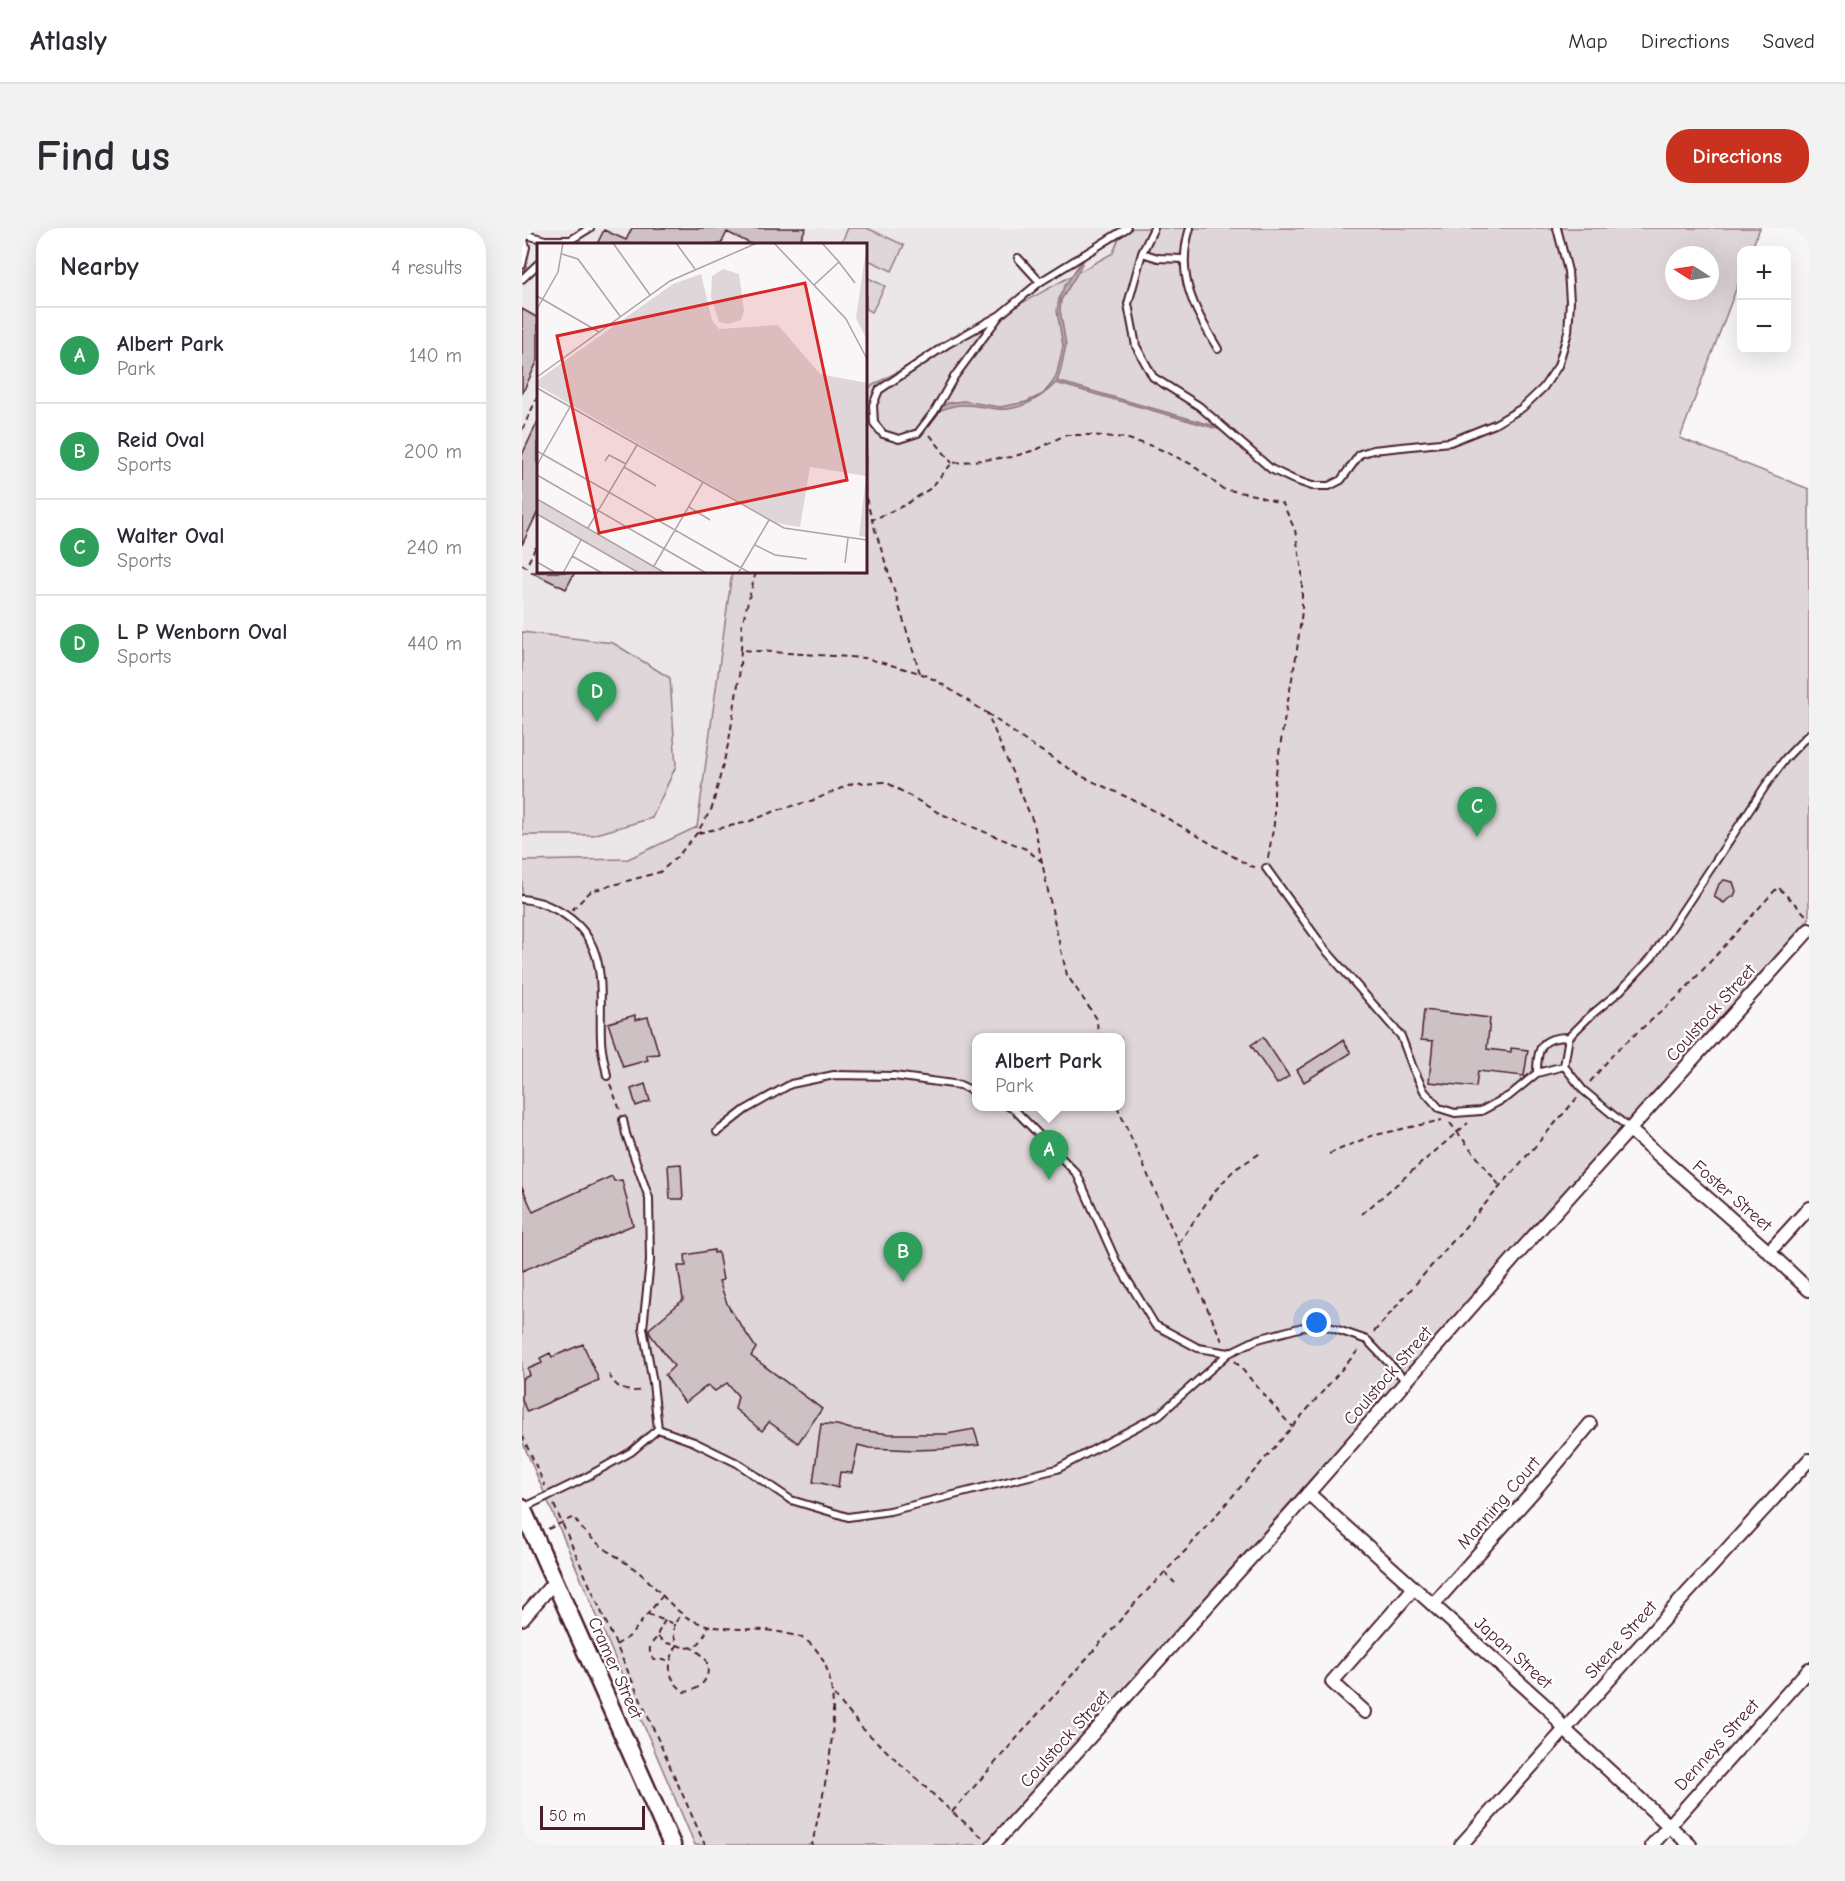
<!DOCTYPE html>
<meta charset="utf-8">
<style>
body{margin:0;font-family:"Comic Neue",sans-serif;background:#f2f2f3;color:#2b2b33}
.controls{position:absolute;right:18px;top:18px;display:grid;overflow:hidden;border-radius:12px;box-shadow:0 6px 24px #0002}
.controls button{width:54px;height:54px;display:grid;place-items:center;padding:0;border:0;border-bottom:2px solid #e1e1e2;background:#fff;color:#2b2b33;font:30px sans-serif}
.compass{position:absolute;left:1143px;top:18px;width:54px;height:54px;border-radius:50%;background:#fff;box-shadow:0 6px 24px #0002;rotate:282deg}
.scale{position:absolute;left:18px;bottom:15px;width:105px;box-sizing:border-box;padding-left:6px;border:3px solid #4a1f2b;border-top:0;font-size:16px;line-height:21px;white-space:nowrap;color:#4a1f2b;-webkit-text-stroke:4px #fff;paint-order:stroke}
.you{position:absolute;left:795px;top:1095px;width:21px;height:21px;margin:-15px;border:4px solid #fff;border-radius:50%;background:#1a73e8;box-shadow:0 0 0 9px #1a73e833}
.badge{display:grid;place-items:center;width:39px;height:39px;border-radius:50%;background:#c8321e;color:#fff;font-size:20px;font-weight:700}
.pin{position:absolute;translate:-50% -50px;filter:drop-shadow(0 2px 3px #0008)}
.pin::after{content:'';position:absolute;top:32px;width:21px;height:18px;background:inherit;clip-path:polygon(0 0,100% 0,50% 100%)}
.popup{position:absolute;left:450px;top:805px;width:153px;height:78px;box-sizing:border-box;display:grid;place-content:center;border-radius:12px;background:#fff;filter:drop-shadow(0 2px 4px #0005);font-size:20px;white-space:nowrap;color:#7c7c81}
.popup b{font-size:22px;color:#2b2b33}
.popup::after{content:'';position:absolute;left:50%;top:100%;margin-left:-12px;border:12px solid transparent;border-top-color:#fff}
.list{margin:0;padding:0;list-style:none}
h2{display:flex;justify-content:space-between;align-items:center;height:78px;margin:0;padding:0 24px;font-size:26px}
h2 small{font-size:20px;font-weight:400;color:#7c7c81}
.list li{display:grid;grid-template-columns:39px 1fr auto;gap:18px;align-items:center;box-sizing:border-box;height:96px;padding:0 24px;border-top:2px solid #e1e1e2}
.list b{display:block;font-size:22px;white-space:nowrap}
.list p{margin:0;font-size:20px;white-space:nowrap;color:#7c7c81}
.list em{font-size:20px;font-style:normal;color:#7c7c81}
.map{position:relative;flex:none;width:1287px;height:1617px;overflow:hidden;border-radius:24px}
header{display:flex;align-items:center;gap:36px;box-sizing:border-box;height:84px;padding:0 30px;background:#fff;border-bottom:2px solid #e1e1e2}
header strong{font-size:28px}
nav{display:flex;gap:33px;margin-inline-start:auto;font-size:21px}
.intro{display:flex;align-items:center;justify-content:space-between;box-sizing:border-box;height:144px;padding:0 36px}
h1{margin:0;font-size:42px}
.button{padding:15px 27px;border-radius:24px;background:#c8321e;color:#fff;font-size:21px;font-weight:700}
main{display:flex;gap:36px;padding:0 36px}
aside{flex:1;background:#fff;border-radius:24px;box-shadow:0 6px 24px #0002}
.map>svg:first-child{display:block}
</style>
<header>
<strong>Atlasly</strong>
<nav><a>Map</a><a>Directions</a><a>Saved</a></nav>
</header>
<div class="intro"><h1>Find us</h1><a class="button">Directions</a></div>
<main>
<aside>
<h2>Nearby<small>4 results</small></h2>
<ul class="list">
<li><span class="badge" style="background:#2e9e5b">A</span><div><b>Albert Park</b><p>Park</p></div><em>140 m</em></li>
<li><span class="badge" style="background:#2e9e5b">B</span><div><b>Reid Oval</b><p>Sports</p></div><em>200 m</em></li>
<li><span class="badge" style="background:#2e9e5b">C</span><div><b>Walter Oval</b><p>Sports</p></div><em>240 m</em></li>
<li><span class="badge" style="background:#2e9e5b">D</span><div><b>L P Wenborn Oval</b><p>Sports</p></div><em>440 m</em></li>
</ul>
</aside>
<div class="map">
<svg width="1287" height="1617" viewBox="0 0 1287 1617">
<rect width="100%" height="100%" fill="#f8f6f7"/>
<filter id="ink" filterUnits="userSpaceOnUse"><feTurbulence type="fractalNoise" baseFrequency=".0167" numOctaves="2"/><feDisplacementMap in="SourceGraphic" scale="12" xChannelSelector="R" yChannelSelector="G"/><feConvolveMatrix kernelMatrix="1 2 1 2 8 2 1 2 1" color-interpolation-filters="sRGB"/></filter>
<g filter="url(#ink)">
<path fill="#ebe6e8" d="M0 0H601L591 25 344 161V16H16V344H210L175 599 106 631 0 633Z"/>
<path fill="#ded6d9" stroke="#947a82" stroke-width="1.5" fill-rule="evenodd" d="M326 0H345L382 17 370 43 344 31V16H319Z
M601 0H1238L1229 22H1220L1219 48 1158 210 1287 261V691L463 1617H173L0 1213V633L106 631 175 599 210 344H344V161L591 25ZM1152 27H1188V63H1152ZM455 810H599V878H455Z
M344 49 363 58 350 84 344 81Z
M0 404 91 415 148 450 154 538 130 590 71 607H0Z"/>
<path fill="#bdadb0" stroke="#8f747b" stroke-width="1.5" d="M565 25 555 46 539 72 538 82 544 117 538 145 535 153 703 201 706 204 534 155C519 170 498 183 476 181 463 180 452 176 439 177 429 177 422 182 412 184L426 175 441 173 478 179 504 174 521 166 531 154 535 145 541 118 535 83 537 71 542 59Z"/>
<path fill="#cdc1c4" stroke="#4a1f2b" stroke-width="1.5" d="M110 0H284L276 16H229L205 4 199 16H75L82 2 104 12Z
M0 81 16 90V132L0 166Z
M16 193V283L0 317V227Z
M9 344H53L44 361Z
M1202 652 1211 654 1214 663 1212 668 1206 671 1202 675 1192 669 1197 656Z
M902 782 968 790 965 821 989 824V820L1006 822 1002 848 956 843 954 859 907 854 911 813 899 812Z
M113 787V792L126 789 137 826 124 827 126 832 101 839 86 795Z
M741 809 767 848 755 856 729 817Z
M821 812 829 825 782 854 775 842Z
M123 856 128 873 114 878 109 861Z
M159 936 161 971H148L146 937Z
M90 948 92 953 100 952 111 997 0 1043V959L11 984Z
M192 1022V1025L196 1024 201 1052 197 1053 206 1078 234 1120 229 1128 300 1181 276 1215 247 1194 240 1203 213 1181 216 1168 205 1155 193 1163 186 1157 163 1175 143 1147 152 1138 128 1106 127 1101 161 1072 156 1038H164L163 1027Z
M61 1116 77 1152 5 1184 0 1172V1151L8 1147 6 1141 20 1135 18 1130 28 1125 30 1129Z
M299 1196 315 1197 329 1201 368 1206H425L452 1201 457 1217 421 1221 393 1222 347 1220 336 1217 330 1245 318 1244 316 1260 299 1255H291Z"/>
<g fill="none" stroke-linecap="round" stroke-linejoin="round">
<defs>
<path id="lane" d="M632 0 620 25 606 76 614 118 631 149 677 178 749 241 770 251 790 258H807L819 252 838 226 851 222 928 214 973 196 1000 180 1021 160 1036 138 1046 104 1048 73 1046 43 1035 0
M668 0C653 48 672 80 696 121
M1 6 23 12H48
M42 16 68 0
M620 25 636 30 661 31
M496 30 518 54
M0 37 4 19 0 5
M0 51 16 36
M478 87 432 149 412 184 396 205 377 211 361 206 352 195 351 177 357 162 424 117 478 87 518 54 605 0
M744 640 802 720 879 808 891 840 902 863 917 880 933 885 959 883 987 868 1015 845 1042 838
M0 671C13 672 24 676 35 682 89 711 77 761 79 811 79 823 83 836 85 848
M1015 845C1015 819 1019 809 1047 809
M486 878 492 881 555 946 594 1033 633 1097 676 1120 707 1125
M101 892 104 906 127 970 128 1033 121 1100 131 1155 136 1201
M1108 901 1061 862 1042 838 1047 809 1068 788 1098 763 1130 729 1244 557 1263 531 1287 506
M195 904 223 882 269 856 312 847 372 848 438 857 455 865
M1 1280 59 1252 109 1224 136 1201 172 1214 215 1235 269 1272 326 1289 368 1283 535 1241 637 1187 707 1125 736 1111 796 1095 845 1112 884 1153"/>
<path id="street" d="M1108 902 1247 1024 1287 1062
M1247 1024 1287 980
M786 1265 1026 1480 1042 1501 1168 1617
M911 1377 1018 1256 1068 1196
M0 1391 33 1353
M843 1484 810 1454 892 1360
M471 1617 768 1286 1000 1021 1287 702
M939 1617 1167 1363 1287 1232
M1130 1617 1287 1441"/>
<path id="secondary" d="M0 1280 150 1617"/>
</defs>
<use href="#lane" stroke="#4a1f2b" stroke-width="10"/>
<use href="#street" stroke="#4a1f2b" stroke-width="16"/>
<use href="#secondary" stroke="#4a1f2b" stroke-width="21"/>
<path stroke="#4a1f2b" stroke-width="2" stroke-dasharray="6 4.5" stroke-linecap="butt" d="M0 202 16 168
M408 207 430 235
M344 270 350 292
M0 336 4 339 16 314
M219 422 220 396 234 344
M398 445 350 292 383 277 409 260 430 235 490 229 516 221 543 207H570L603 210 633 219 669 236 701 261 732 267 761 276 773 302 780 343V383L774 429 762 494 752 558V596L746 630
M465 485 502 512 559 548 622 577 728 638 733 639
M176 605 226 594 256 582 292 572 331 555 364 554 417 585 504 621 519 633
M50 682 69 663 138 644 156 628 175 605 190 580 207 513 217 450 219 422 343 430 398 445 415 453 465 485 512 596 534 701 545 747 575 791 576 810
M1068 854 1093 824 1157 768 1256 659 1287 690
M88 856 98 882
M595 878 700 1113
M928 895 978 958
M807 926 849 908 920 892
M840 986 946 895
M657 1015 691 965 712 942 740 924
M852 1104 1055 870
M713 1133 770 1199
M87 1146C93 1161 106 1165 121 1162
M0 1207 23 1258
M32 1277 183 1617
M26 1301 52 1289C64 1312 93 1326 114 1342 133 1356 150 1383 172 1393 200 1405 233 1398 262 1405 268 1407 275 1407 280 1410 337 1441 300 1567 290 1617
M642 1344 653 1355
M125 1386 152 1396 160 1386
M143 1392 136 1405V1409C127 1416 125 1423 132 1432H147
M152 1396V1408L155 1417C174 1425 180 1414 187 1397
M136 1409 144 1415 155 1417C145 1436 144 1449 162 1464 178 1463 191 1449 184 1432 181 1426 174 1423 169 1419
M94 1417 108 1408 141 1367
M312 1467 340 1500 430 1584 461 1610
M430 1584 615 1373 665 1321 839 1119"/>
<use href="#lane" stroke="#fff" stroke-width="6"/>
<use href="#street" stroke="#fff" stroke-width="12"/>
<use href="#secondary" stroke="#fff" stroke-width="16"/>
</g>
</g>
<g text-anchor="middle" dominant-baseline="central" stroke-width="4.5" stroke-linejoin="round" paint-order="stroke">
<g font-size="18" fill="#4a1f2b" stroke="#fff">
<text transform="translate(1189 785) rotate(-48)">Coulstock Street</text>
<text transform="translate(1210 968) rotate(41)">Foster Street</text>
<text transform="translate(866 1148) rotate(-49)">Coulstock Street</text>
<text transform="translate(977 1275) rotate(-49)">Manning Court</text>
<text transform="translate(1099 1412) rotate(-48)">Skene Street</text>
<text transform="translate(991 1425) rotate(42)">Japan Street</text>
<text transform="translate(93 1440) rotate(66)">Cramer Street</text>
<text transform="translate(543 1511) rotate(-48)">Coulstock Street</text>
<text transform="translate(1195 1517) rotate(-48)">Denneys Street</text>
</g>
</g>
<g transform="translate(15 15)">
<rect width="330" height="330" fill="#f8f6f7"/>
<path d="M330 0V97L319 75ZM186 26 202 31 207 68 204 77 191 81 182 79 174 54 175 33ZM164 31 175 77 182 86 241 82 283 131 330 140V294L322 293 329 233 273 224 263 284 250 282 237 279 0 142 1 137 136 41ZM0 256 128 330H102L0 271Z" fill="#ded6d9"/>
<path fill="none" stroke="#b2a0a5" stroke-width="1.5" d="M76 0 113 52M139 0 158 26M237 0 309 76 330 116M25 11 41 16 83 73M302 19 318 40M277 42 302 19 285 0M0 53 62 89M0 66 21 29 26 0M0 134 133 38 220 0M0 145 247 285 330 297M0 208 213 330M68 218 72 212 89 221M0 222 33 164M87 224 119 243M0 232 169 330M0 256 128 330M152 264 173 277M0 271 102 330M51 285 100 202M218 302 238 312 270 316M35 313 65 330M0 319 19 330M308 320 311 295M117 323 166 239M26 330 44 297M201 330 232 277"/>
<path fill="#d62828" fill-opacity="0.15" stroke="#d62828" stroke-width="3" d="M268 40 310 237 62 290 20 93Z"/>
<rect width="330" height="330" fill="none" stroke="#4a1f2b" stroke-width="3"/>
</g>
</svg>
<div class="controls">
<button>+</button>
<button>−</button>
</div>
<svg class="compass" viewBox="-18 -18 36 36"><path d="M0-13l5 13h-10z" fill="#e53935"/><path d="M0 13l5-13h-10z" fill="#7c7c81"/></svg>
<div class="scale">50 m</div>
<div class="you"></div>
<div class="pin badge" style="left:527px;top:952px;background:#2e9e5b">A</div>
<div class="popup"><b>Albert Park</b>Park</div>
<div class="pin badge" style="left:381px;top:1054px;background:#2e9e5b">B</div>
<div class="pin badge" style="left:955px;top:609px;background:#2e9e5b">C</div>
<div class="pin badge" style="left:75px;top:494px;background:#2e9e5b">D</div>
</div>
</main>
